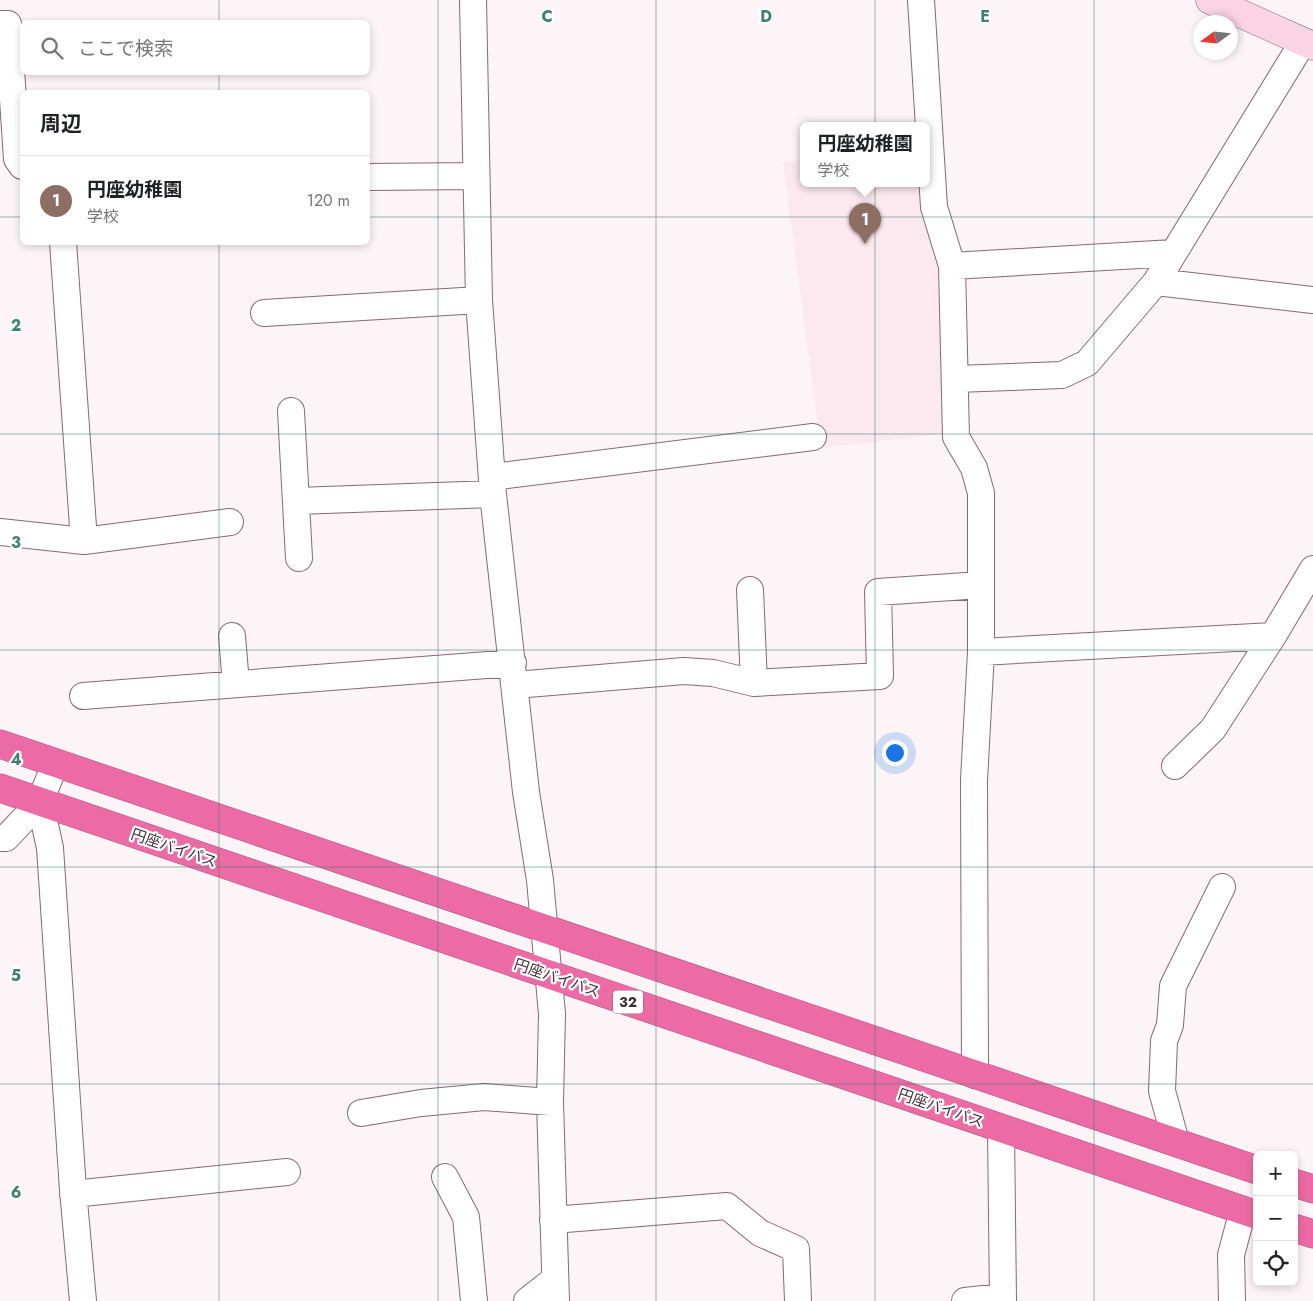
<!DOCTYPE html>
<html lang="ja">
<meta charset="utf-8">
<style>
body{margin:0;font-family:Jost,"Noto Sans JP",sans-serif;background:#f2f2f2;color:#202124}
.controls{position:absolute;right:15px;bottom:15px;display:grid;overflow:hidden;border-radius:8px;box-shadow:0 2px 8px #0003}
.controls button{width:45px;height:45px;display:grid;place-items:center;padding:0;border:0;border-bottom:1px solid #e0e0e0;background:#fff;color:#202124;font:25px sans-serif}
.compass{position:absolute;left:1193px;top:15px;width:45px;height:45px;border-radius:50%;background:#fff;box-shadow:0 2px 8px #0003;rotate:255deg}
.you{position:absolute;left:894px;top:752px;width:18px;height:18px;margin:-12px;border:4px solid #fff;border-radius:50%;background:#1a73e8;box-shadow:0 0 0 8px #1a73e833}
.badge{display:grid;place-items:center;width:32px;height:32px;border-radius:50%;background:#3f806f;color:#fff;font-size:16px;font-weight:700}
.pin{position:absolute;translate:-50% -41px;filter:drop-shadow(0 1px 2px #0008)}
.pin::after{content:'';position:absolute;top:26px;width:18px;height:15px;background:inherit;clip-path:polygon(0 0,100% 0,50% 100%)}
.popup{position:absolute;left:800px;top:122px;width:130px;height:65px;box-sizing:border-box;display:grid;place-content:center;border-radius:8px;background:#fff;filter:drop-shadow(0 1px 4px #0005);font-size:16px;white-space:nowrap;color:#757577}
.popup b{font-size:19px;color:#202124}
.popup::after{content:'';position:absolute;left:50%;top:100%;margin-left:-10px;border:10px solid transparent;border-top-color:#fff}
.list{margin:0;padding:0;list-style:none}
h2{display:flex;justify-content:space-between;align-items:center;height:65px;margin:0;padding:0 20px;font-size:21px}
h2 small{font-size:16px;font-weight:400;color:#757577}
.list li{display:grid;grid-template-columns:32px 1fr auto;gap:15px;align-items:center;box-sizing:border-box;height:90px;padding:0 20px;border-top:1px solid #e0e0e0}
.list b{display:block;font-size:19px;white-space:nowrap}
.list p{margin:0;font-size:16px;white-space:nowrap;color:#757577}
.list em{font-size:16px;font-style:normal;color:#757577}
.icon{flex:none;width:28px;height:28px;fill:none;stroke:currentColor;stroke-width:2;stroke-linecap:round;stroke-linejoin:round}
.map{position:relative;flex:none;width:1313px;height:1301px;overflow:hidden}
.search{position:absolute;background:#fff;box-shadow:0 2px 8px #0003;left:20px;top:20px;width:350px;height:55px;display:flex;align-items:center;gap:12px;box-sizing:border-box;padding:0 18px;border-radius:8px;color:#757577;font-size:19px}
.panel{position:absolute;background:#fff;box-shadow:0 2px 8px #0003;left:20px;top:90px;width:350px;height:155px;border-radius:8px}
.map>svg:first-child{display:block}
</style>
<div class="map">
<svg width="1313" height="1301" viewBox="0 0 1313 1301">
<rect width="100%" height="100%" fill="#fcf4f7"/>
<path fill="#fce8ef" d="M804 160V183H924L946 269 947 433 821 448 783 162Z"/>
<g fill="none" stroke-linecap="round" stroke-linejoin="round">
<defs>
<path id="street" d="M473 0 479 300 493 494 526 792 540 880 552 1014 550 1102 556 1301
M921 0 934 207 952 266 956 437 974 468 981 493V652L974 780 975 1075
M0 24H8L17 159 22 166
M368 177 475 176
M63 242 84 541
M952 266 1173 253
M1156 282 1313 300
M264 313 479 300
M956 379 1062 375 1087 363 1156 282 1303 42
M291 411 299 558
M492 477 813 437
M297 501 493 494
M0 532 84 541 230 522
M750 590 754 683
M232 636 236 684
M981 652 1273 636
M515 685 684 671 713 673 754 683 880 676 878 592 981 585
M83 696 513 663
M55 764 40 802 50 848 73 1190 83 1301
M1175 766 1213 729 1273 636 1313 569
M0 838H6L40 802
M361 1113 421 1103 484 1097 550 1102
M1001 1129 1003 1301
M1176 1142 1162 1091 1164 1041 1170 1025 1173 986 1222 887
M445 1177 466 1217 474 1301
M73 1194 287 1172
M553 1220 727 1206 760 1233 796 1249 798 1301
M527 1301 555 1279
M965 1301 1002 1297
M1232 1301 1231 1255 1243 1210"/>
<path id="secondary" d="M1210 0 1313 46"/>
<path id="highway" d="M0 744 1257 1170
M0 788 1257 1215
M1294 1183 1313 1189
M1294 1228 1313 1234"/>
</defs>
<use href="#street" stroke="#896774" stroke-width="28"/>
<use href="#secondary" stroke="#896774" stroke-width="29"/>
<use href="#highway" stroke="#b0567e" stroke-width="29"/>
<use href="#street" stroke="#fff" stroke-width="26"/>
<use href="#secondary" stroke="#fad3e4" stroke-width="28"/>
<use href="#highway" stroke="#ed6ba5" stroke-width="28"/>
</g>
<path fill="none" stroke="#3f806f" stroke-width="1" stroke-opacity="0.55" d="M219 0V22M438 0V1301M656 0V1301M875 0V1301M1094 0V1301M219 72V92M0 217H22M368 217H1313M219 242V1301M0 434H1313M0 650H1313M0 867H1313M0 1084H1313"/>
<g text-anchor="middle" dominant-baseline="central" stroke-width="4.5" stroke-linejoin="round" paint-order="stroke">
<rect fill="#fff" stroke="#786d72" stroke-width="1" x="613" y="990.5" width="30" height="23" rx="4"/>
<g font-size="14" font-weight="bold" fill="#3e2f35">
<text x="628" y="1002">32</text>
</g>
<g font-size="15" fill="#3e2f35" stroke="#fff">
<text transform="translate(174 848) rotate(19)">円座バイパス</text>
<text transform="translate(557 978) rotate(19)">円座バイパス</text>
<text transform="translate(941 1108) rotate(19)">円座バイパス</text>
</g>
</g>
<g font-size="16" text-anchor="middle" font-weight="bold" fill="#3f806f" stroke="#fff" stroke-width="4.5" stroke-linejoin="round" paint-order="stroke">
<text x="547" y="22">C</text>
<text x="766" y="22">D</text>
<text x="985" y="22">E</text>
<text x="16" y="331">2</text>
<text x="16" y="548">3</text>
<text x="16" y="765">4</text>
<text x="16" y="981">5</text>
<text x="16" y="1198">6</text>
</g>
</svg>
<div class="controls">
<button>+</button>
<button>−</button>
<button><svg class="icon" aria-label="locate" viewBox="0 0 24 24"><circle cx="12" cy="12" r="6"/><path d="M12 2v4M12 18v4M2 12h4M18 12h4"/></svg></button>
</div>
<svg class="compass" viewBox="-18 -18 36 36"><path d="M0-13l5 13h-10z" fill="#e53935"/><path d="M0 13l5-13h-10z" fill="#757577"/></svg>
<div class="you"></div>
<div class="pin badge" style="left:865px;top:244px;background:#8d6e63">1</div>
<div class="popup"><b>円座幼稚園</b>学校</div>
<div class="search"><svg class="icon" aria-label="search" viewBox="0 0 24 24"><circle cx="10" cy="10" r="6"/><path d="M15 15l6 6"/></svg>ここで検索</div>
<section class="panel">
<h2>周辺<small></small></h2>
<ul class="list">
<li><span class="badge" style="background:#8d6e63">1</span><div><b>円座幼稚園</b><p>学校</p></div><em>120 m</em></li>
</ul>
</section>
</div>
